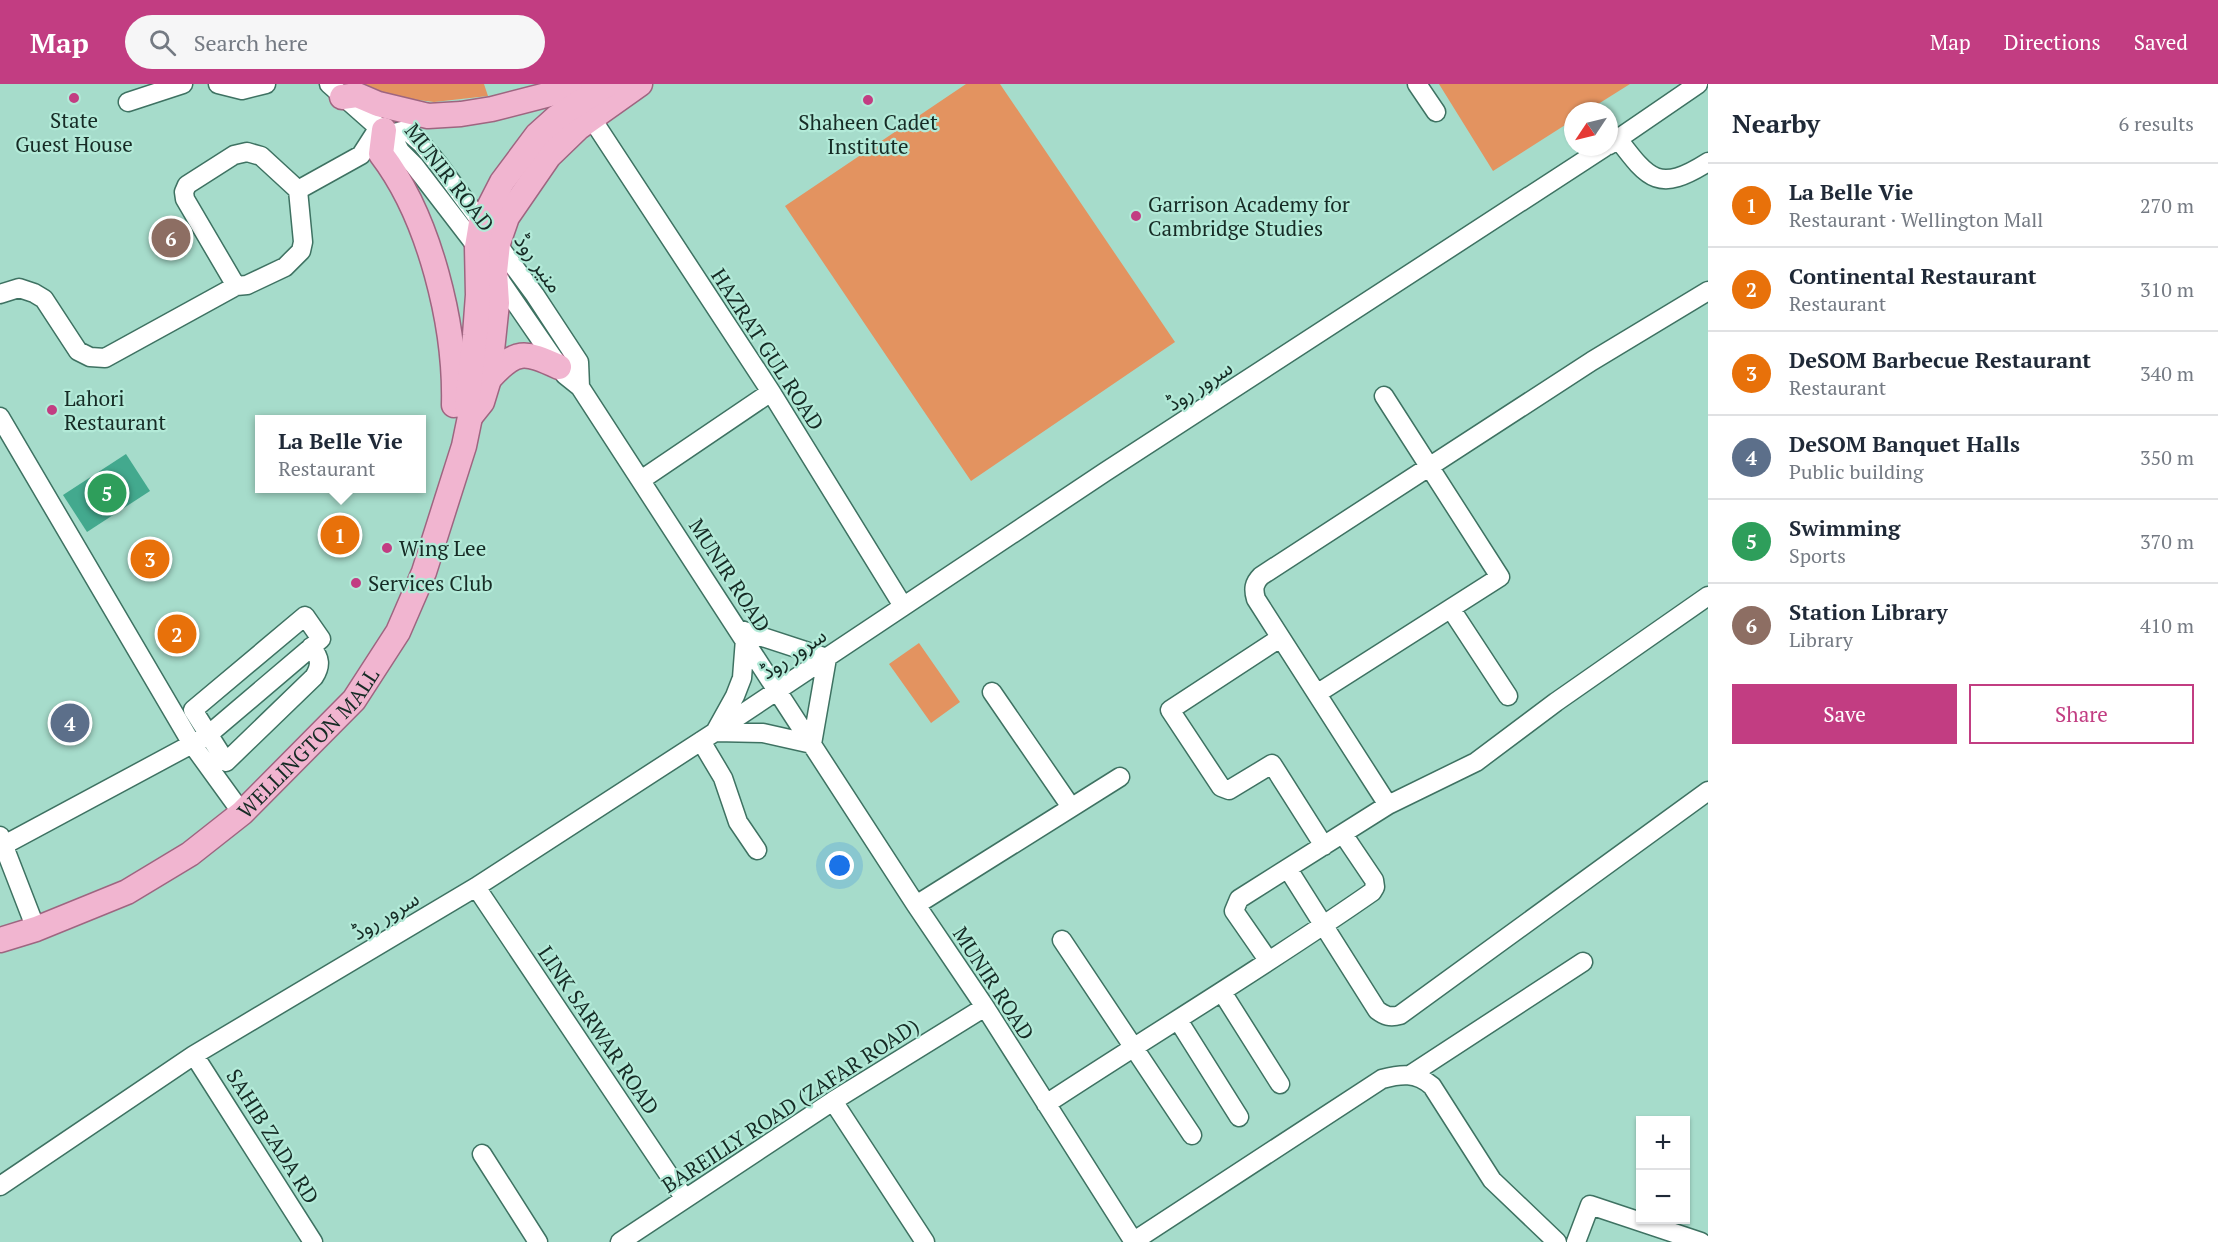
<!DOCTYPE html>
<meta charset="utf-8">
<style>
body{margin:0;font-family:"PT Serif","Noto Sans Arabic",serif;background:#f6f6f7;color:#1f2937}
.controls{position:absolute;right:18px;bottom:18px;display:grid;overflow:hidden;border-radius:0px;box-shadow:0 2px 4px #0004}
.controls button{width:54px;height:54px;display:grid;place-items:center;padding:0;border:0;border-bottom:2px solid #e0e1e3;background:#fff;color:#1f2937;font:30px sans-serif}
.compass{position:absolute;left:1564px;top:18px;width:54px;height:54px;border-radius:50%;background:#fff;box-shadow:0 2px 4px #0004;rotate:235deg}
.you{position:absolute;left:840px;top:782px;width:21px;height:21px;margin:-15px;border:4px solid #fff;border-radius:50%;background:#1a73e8;box-shadow:0 0 0 9px #1a73e833}
.badge{display:grid;place-items:center;width:39px;height:39px;border-radius:50%;background:#c23d82;color:#fff;font-size:20px;font-weight:700}
.pin{position:absolute;translate:-50% -50%;border:3px solid #fff;box-shadow:0 2px 6px #0006}
.popup{position:absolute;left:255px;top:331px;width:171px;height:78px;box-sizing:border-box;display:grid;place-content:center;border-radius:0px;background:#fff;filter:drop-shadow(0 2px 4px #0005);font-size:20px;white-space:nowrap;color:#747a83}
.popup b{font-size:22px;color:#1f2937}
.popup::after{content:'';position:absolute;left:50%;top:100%;margin-left:-12px;border:12px solid transparent;border-top-color:#fff}
.list{margin:0;padding:0;list-style:none}
h2{display:flex;justify-content:space-between;align-items:center;height:78px;margin:0;padding:0 24px;font-size:26px}
h2 small{font-size:20px;font-weight:400;color:#747a83}
.list li{display:grid;grid-template-columns:39px 1fr auto;gap:18px;align-items:center;box-sizing:border-box;height:84px;padding:0 24px;border-top:2px solid #e0e1e3}
.list b{display:block;font-size:22px;white-space:nowrap}
.list p{margin:0;font-size:20px;white-space:nowrap;color:#747a83}
.list em{font-size:20px;font-style:normal;color:#747a83}
.actions{display:flex;gap:12px;padding:18px 24px}
.actions a{flex:1;padding:14px 0;border:2px solid #c23d82;border-radius:0px;text-align:center;font-size:21px;color:#c23d82}
.actions .main{background:#c23d82;color:#fff}
.icon{flex:none;width:33px;height:33px;fill:none;stroke:currentColor;stroke-width:2;stroke-linecap:round;stroke-linejoin:round}
.map{position:relative;flex:none;width:1708px;height:1158px;overflow:hidden}
header{display:flex;align-items:center;gap:36px;box-sizing:border-box;height:84px;padding:0 30px;background:#c23d82;color:#fff}
header strong{font-size:28px}
nav{display:flex;gap:33px;margin-inline-start:auto;font-size:21px}
.search{width:420px;height:54px;background:#f6f6f7;display:flex;align-items:center;gap:15px;box-sizing:border-box;padding:0 21px;border-radius:33px;color:#747a83;font-size:22px}
main{display:flex}
aside{flex:1;background:#fff}
.map>svg:first-child{display:block}
</style>
<header>
<strong>Map</strong>
<div class="search"><svg class="icon" aria-label="search" viewBox="0 0 24 24"><circle cx="10" cy="10" r="6"/><path d="M15 15l6 6"/></svg>Search here</div>
<nav><a>Map</a><a>Directions</a><a>Saved</a></nav>
</header>
<main>
<div class="map">
<svg width="1708" height="1158" viewBox="0 0 1708 1158">
<rect width="100%" height="100%" fill="#a6dccb"/>
<path fill="#e39360" d="M361 0H484L488 12 434 18 395 13Z
M966 0H1000L1175 258 971 397 785 122Z
M1439 0H1630L1587 27H1573V36L1493 87Z
M919 559 960 618 931 639 889 580Z"/>
<path fill="#43a98e" d="M126 370 150 407 87 448 63 411Z"/>
<g fill="none" stroke-linecap="round" stroke-linejoin="round">
<defs>
<path id="minor" d="M218 0 242 6 266 0
M329 0 372 38 391 50 400 67 414 81 477 163 565 291 580 303 916 821 985 923 1134 1158
M1417 0 1436 28
M128 18 183 0
M592 35 771 308 903 522
M391 50 406 46 422 60 439 81 535 211 579 278 580 303
M1618 55C1649 96 1659 109 1708 78
M1609 61 1698 0
M247 68 261 72 298 106 303 158 301 167 285 183 247 201 236 202 185 115 184 108 187 101 234 71Z
M298 106 361 71 379 43
M0 210 19 204 34 209 44 215 78 267 90 273 105 274 236 202
M0 333 192 660 208 651 321 555 305 532 193 626 226 678 314 593C321 582 321 574 311 563
M641 396 771 308
M1451 525 1508 612
M738 545 827 574 812 660 763 649 715 648 735 612 742 594 745 555
M1280 554 1170 626 1221 703 1229 706 1272 680 1324 762
M992 608 1071 723
M1318 609 1500 493 1384 312
M701 657 723 694 738 738 757 766
M1388 721 1256 515C1253 505 1254 499 1261 492L1592 277 1708 207
M0 752 36 845
M4 761 192 660 242 729
M1288 785 1377 926C1385 932 1390 934 1400 931L1708 707
M476 803 685 1115
M916 821 1120 693
M1062 856 1192 1051
M1268 876 1234 827 1239 815 1388 721 1476 678 1556 618 1708 512
M1222 908 1280 1000
M1178 936 1239 1033
M194 971 313 1158
M1410 991 1583 878
M833 1017 925 1158
M1046 1020C1154 949 1266 882 1372 808L1375 803 1374 796 1343 750
M482 1070 538 1158
M0 1102 194 971 476 803 715 648 1105 388 1605 63
M1134 1157 1382 995C1401 990 1416 988 1432 1002L1492 1096 1557 1158
M620 1158 833 1017 985 923
M1576 1158 1590 1121 1701 1158"/>
<g id="major">
<path d="M342 13 357 11 378 20 428 32 461 30 492 25 566 6 581 0"/>
<path d="M384 46 381 70C430 134 456 242 454 321"/>
<path d="M489 295C516 265 524 267 559 283"/>
<path d="M470 333 482 318 489 295 497 219 495 188 498 159 507 133 549 72 578 44 640 0"/>
<path id="s1" d="M0 856 36 845 127 808 190 770 242 729 354 616 398 548 424 488 464 362 470 333 467 321 475 251 478 211 477 163 481 139 502 98 537 51 557 33 608 0"/>
</g>
</defs>
<use href="#minor" stroke="#3e7262" stroke-width="21"/>
<use href="#major" stroke="#9e6580" stroke-width="27"/>
<use href="#minor" stroke="#fff" stroke-width="18"/>
<use href="#major" stroke="#f1b5d0" stroke-width="24"/>
</g>
<g fill="#c23d82" stroke="#b3ead8" stroke-width="2">
<circle cx="74" cy="14" r="6"/>
<circle cx="868" cy="16" r="6"/>
<circle cx="1136" cy="132" r="6"/>
<circle cx="52" cy="326" r="6"/>
<circle cx="387" cy="464" r="6"/>
<circle cx="356" cy="499" r="6"/>
</g>
<g text-anchor="middle" dominant-baseline="central" stroke-width="4.5" stroke-linejoin="round" paint-order="stroke">
<g font-size="21" fill="#162b25" stroke="#b3ead8" text-anchor="start">
<text x="74" y="36" text-anchor="middle">State<tspan x="74" dy="24">Guest House</tspan></text>
<text x="868" y="38" text-anchor="middle">Shaheen Cadet<tspan x="868" dy="24">Institute</tspan></text>
<text x="1148" y="120">Garrison Academy for<tspan x="1148" dy="24">Cambridge Studies</tspan></text>
<text x="64" y="314">Lahori<tspan x="64" dy="24">Restaurant</tspan></text>
<text x="399" y="464">Wing Lee</text>
<text x="368" y="499">Services Club</text>
</g>
<g font-size="21" fill="#162b25" stroke="#b3ead8">
<text transform="translate(450 93) rotate(52)">MUNIR ROAD</text>
<text transform="translate(539 179) rotate(55)">منیر روڈ</text>
<text transform="translate(768 265) rotate(57)">HAZRAT GUL ROAD</text>
<text transform="translate(1199 301) rotate(-33)">سرور روڈ</text>
<text transform="translate(730 491) rotate(57)">MUNIR ROAD</text>
<text transform="translate(793 569) rotate(-34)">سرور روڈ</text>
<text stroke="none"><textPath href="#s1" startOffset="372">WELLINGTON MALL</textPath></text>
<text transform="translate(385 831) rotate(-31)">سرور روڈ</text>
<text transform="translate(994 899) rotate(57)">MUNIR ROAD</text>
<text transform="translate(599 946) rotate(56)">LINK SARWAR ROAD</text>
<text transform="translate(790 1021) rotate(-33)">BAREILLY ROAD (ZAFAR ROAD)</text>
<text transform="translate(273 1052) rotate(58)">SAHIB ZADA RD</text>
</g>
</g>
</svg>
<div class="controls">
<button>+</button>
<button>−</button>
</div>
<svg class="compass" viewBox="-18 -18 36 36"><path d="M0-13l5 13h-10z" fill="#e53935"/><path d="M0 13l5-13h-10z" fill="#747a83"/></svg>
<div class="you"></div>
<div class="pin badge" style="left:340px;top:451px;background:#e8710a">1</div>
<div class="popup"><b>La Belle Vie</b>Restaurant</div>
<div class="pin badge" style="left:177px;top:550px;background:#e8710a">2</div>
<div class="pin badge" style="left:150px;top:475px;background:#e8710a">3</div>
<div class="pin badge" style="left:70px;top:639px;background:#5c6f8a">4</div>
<div class="pin badge" style="left:107px;top:409px;background:#2e9e5b">5</div>
<div class="pin badge" style="left:171px;top:154px;background:#8d6e63">6</div>
</div>
<aside>
<h2>Nearby<small>6 results</small></h2>
<ul class="list">
<li><span class="badge" style="background:#e8710a">1</span><div><b>La Belle Vie</b><p>Restaurant · Wellington Mall</p></div><em>270 m</em></li>
<li><span class="badge" style="background:#e8710a">2</span><div><b>Continental Restaurant</b><p>Restaurant</p></div><em>310 m</em></li>
<li><span class="badge" style="background:#e8710a">3</span><div><b>DeSOM Barbecue Restaurant</b><p>Restaurant</p></div><em>340 m</em></li>
<li><span class="badge" style="background:#5c6f8a">4</span><div><b>DeSOM Banquet Halls</b><p>Public building</p></div><em>350 m</em></li>
<li><span class="badge" style="background:#2e9e5b">5</span><div><b>Swimming</b><p>Sports</p></div><em>370 m</em></li>
<li><span class="badge" style="background:#8d6e63">6</span><div><b>Station Library</b><p>Library</p></div><em>410 m</em></li>
</ul>
<div class="actions"><a class="main">Save</a><a>Share</a></div>
</aside>
</main>
